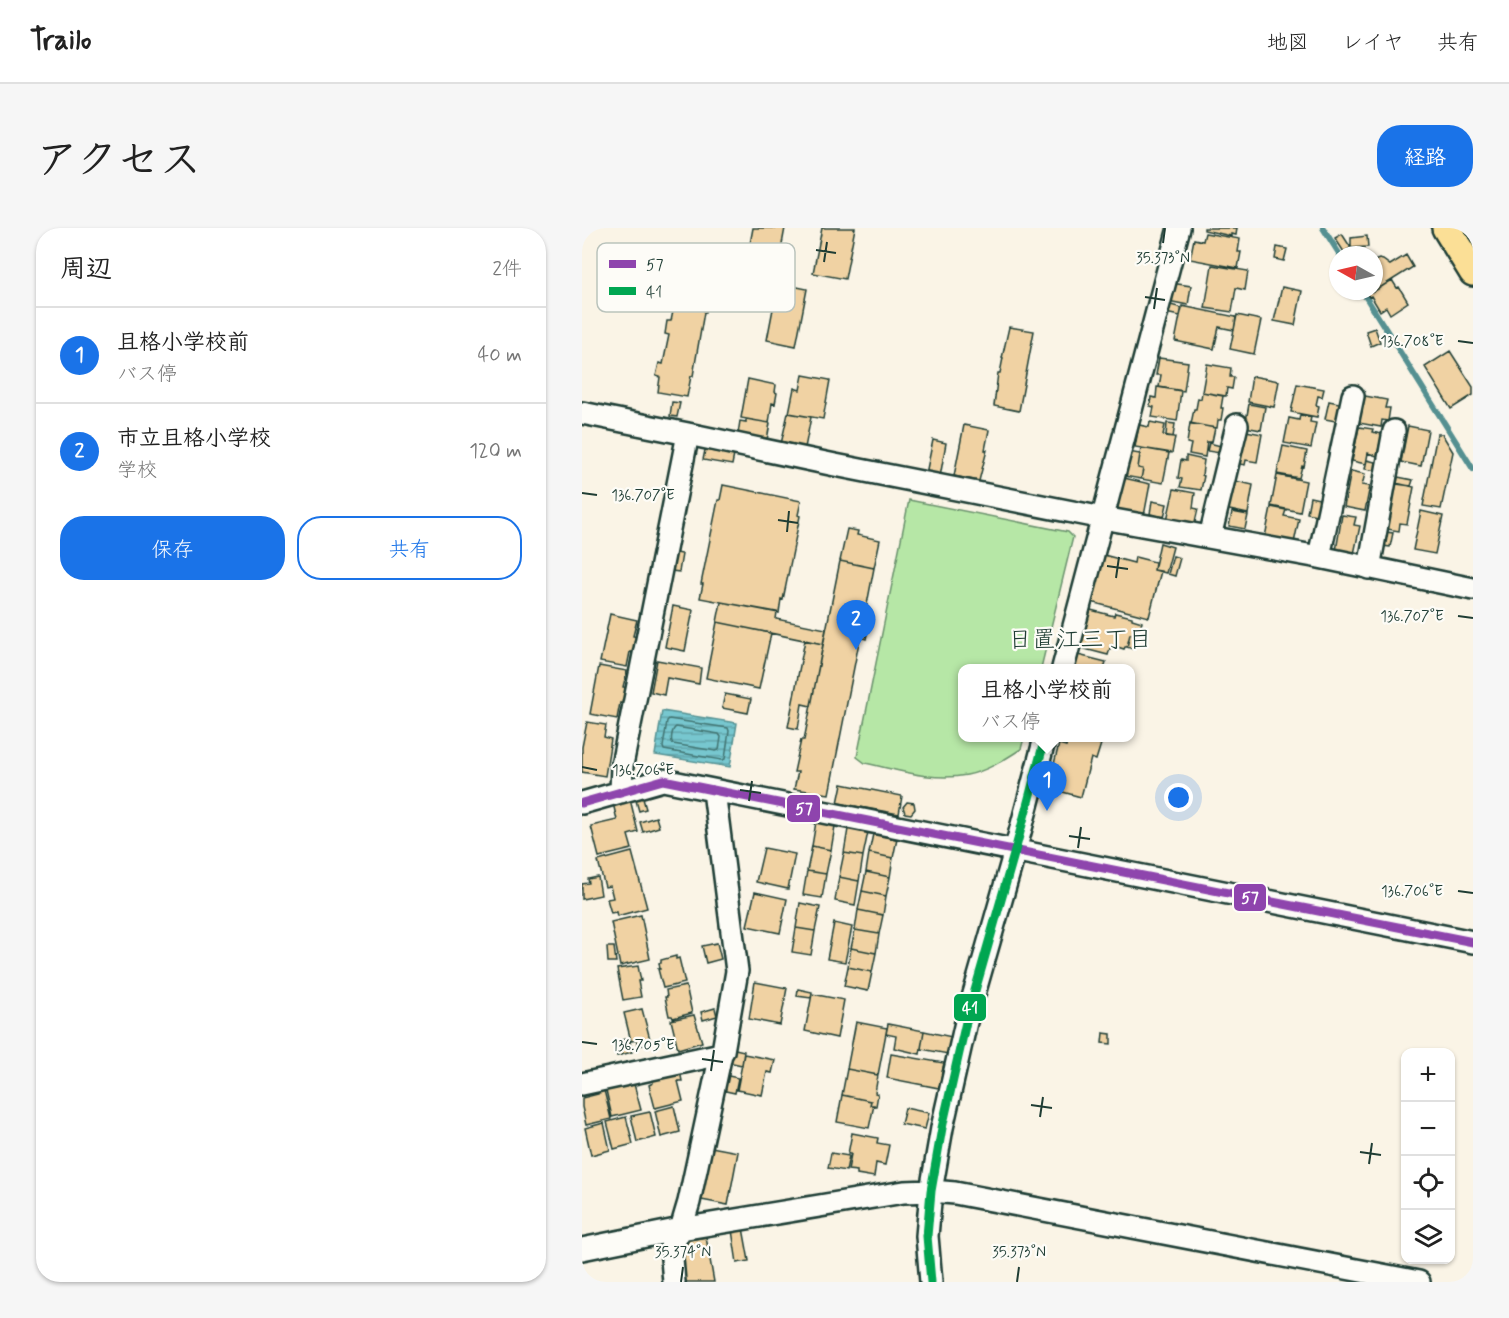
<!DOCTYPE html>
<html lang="ja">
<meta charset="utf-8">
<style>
body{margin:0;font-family:Mynerve,"Klee One",sans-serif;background:#f6f6f6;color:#222}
.controls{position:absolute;right:18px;bottom:18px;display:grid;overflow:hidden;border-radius:12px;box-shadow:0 2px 4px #0004}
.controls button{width:54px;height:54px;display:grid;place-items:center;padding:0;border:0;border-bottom:2px solid #e0e0e0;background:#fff;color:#222;font:30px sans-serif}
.compass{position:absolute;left:747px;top:18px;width:54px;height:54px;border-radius:50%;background:#fff;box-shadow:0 2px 4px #0004;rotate:278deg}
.you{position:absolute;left:597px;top:570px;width:21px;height:21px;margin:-15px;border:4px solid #fff;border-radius:50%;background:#1a73e8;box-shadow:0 0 0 9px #1a73e833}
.badge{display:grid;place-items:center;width:39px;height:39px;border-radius:50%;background:#1a73e8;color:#fff;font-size:20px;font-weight:700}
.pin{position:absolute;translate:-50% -50px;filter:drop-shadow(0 2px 3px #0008)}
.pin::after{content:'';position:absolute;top:32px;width:21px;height:18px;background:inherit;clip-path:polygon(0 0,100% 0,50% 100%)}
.popup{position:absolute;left:376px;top:436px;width:177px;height:78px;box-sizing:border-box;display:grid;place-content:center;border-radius:12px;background:#fff;filter:drop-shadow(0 2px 4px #0005);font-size:20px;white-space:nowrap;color:#767676}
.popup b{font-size:22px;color:#222}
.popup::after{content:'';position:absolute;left:50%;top:100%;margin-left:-12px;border:12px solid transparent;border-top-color:#fff}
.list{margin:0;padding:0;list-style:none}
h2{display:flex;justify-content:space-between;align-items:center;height:78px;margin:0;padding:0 24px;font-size:26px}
h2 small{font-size:20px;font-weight:400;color:#767676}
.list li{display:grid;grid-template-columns:39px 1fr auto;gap:18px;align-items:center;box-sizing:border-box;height:96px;padding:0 24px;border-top:2px solid #e0e0e0}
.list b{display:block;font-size:22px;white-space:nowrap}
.list p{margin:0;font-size:20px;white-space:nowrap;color:#767676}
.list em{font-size:20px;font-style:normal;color:#767676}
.actions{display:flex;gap:12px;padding:18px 24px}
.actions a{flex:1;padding:14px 0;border:2px solid #1a73e8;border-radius:24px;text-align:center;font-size:21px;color:#1a73e8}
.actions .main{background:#1a73e8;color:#fff}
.icon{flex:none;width:33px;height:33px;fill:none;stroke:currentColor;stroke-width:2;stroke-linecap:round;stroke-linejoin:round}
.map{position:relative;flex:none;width:891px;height:1054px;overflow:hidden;border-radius:24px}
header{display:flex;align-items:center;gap:36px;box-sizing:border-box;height:84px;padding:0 30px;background:#fff;border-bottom:2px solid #e0e0e0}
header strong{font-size:28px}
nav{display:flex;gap:33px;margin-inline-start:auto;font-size:21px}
.intro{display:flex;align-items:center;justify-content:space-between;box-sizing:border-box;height:144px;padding:0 36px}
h1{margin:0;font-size:42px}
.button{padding:15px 27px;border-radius:24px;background:#1a73e8;color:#fff;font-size:21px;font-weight:700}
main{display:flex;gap:36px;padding:0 36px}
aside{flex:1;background:#fff;border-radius:24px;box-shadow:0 2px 4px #0004}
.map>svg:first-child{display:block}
</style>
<header>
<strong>Trailo</strong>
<nav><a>地図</a><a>レイヤ</a><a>共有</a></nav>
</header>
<div class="intro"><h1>アクセス</h1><a class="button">経路</a></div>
<main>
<aside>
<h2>周辺<small>2件</small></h2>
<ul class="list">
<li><span class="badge">1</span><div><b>且格小学校前</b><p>バス停</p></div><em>40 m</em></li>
<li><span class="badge">2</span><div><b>市立且格小学校</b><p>学校</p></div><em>120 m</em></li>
</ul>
<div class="actions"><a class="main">保存</a><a>共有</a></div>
</aside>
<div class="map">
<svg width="891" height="1054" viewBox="0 0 891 1054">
<defs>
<pattern id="water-rules" width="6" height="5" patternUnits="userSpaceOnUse" patternTransform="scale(1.5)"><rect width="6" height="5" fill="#77c7cf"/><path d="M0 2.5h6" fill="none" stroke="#61a3a9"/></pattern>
</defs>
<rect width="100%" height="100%" fill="#faf4e6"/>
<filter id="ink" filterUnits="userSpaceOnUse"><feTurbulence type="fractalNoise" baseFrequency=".0167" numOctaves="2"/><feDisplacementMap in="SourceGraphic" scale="12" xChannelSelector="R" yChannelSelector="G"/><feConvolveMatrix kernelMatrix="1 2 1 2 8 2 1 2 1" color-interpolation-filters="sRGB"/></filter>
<g filter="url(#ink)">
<path fill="#b6e7a6" stroke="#6a926d" stroke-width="1.5" d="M327 272 486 304 491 309 459 440H381V510H442L439 521C422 532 405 543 385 547 351 554 316 542 283 535L275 529Z"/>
<path fill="url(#water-rules)" stroke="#549091" stroke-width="1.5" d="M80 483 155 495 148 539 73 527Z"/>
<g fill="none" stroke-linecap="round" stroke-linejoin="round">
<path stroke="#427472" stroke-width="1.5" d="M87 491 146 500 147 503 143 531 140 532 82 522 81 519 85 493Z
M94 499 137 506 139 509 137 522 134 523 91 516C88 512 90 501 94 499Z"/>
<path stroke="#549091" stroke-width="6" d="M741 0 758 27
M780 63 891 241"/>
</g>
<path fill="#f0d2a3" stroke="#1f3d34" stroke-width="1.5" d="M171 0H203L196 38 165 32Z
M240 0H273L263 51 231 45Z
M622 0H655L654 7 649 6V8L622 2Z
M623 5 658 11 656 24H659L656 40 608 31 612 11 621 13Z
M760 6 769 20 762 24 753 10Z
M785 8 786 19 769 20V10Z
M695 19 705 21 702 33 693 31Z
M824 27 831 39 791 64 792 33 797 31 801 32 808 37Z
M100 37 130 43 126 66H127L124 84H122L111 148H109L105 169 76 164 78 149 74 148 77 135 81 136 87 107 83 106 85 93H89L95 64H91L94 50 98 51Z
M630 37 666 43 663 62 654 60 650 84 623 80Z
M810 52 815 60 817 59 826 74 808 86 804 79 798 83 789 68 787 69 783 63 791 64Z
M196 55 225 61 214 118 185 112Z
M589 55 609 58 606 77 586 73Z
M700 59 720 63 713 97 692 93Z
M585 76 600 80 598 88 583 85Z
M600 78 654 89 652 102 637 99 632 121 593 113Z
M655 87 679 92 672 126 648 121Z
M427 99 452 103 437 183 412 178 416 145H418L421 130H420Z
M793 100 798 114 789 118 784 103Z
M868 123 891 159V167L869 181 843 139Z
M577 130 606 134 602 163 577 159 579 147H574Z
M625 136 649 140 648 149H652L650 161 645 160 644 168 620 164Z
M221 147 248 152 241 191 207 185 212 160 218 162Z
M670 148 697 153 692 179 666 174Z
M166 151 194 157 193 164 195 165 193 176 190 175 187 195 159 190Z
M715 156 742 161 740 169 736 168 734 177 737 178 735 189 709 184Z
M575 159 599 163 595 193 570 189 572 179 568 178 569 169 574 170Z
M620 164 641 168 639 180H641L639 192H636L635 200 609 196 612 181H614L616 170 619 171Z
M783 168 805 172 803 180H808L806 193 800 192 799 199 777 195Z
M747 173 762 176 759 194 743 191Z
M90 174 98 175 95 189 88 188Z
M667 176 683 179 679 202 663 199Z
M206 185 229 189 223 220 199 216Z
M718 187 729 189 728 194 734 195 729 220 702 215 707 190 717 192Z
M164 191 188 195 185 212 156 206 158 193 164 194Z
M568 194 583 197 581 207 593 209 590 225 553 219 557 197 567 199Z
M585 195 593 196 591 209 584 208Z
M608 195 633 200 630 214H625L623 229 607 226 609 216 605 215Z
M382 197 407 202 403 222H405L397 253 372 248Z
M826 198 846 202 839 238 819 234Z
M777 199 791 201 790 204 800 206 795 228 786 225 784 236 770 233Z
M659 202 680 206 675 234 664 232 663 237 652 235Z
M855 206H860L871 224 859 281 841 278Z
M351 212 364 215 358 249 344 246Z
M627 215 639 218 638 225 625 223Z
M701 218 725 223 722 239 720 238 717 250 695 246Z
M559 220 587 225 581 255 559 251 561 241 556 240Z
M123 222 152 227 150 237 121 232Z
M546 224 558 226 556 240 561 241 559 251 542 248Z
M604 228 622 232 620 247 622 248 619 262 598 259 600 251 596 250 599 232 604 233Z
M785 232 797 235 795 243 783 241Z
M769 243 783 246 780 257 788 258 783 283 762 279Z
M695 247 724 253 718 284 689 278Z
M816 249 831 252 829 258 815 256Z
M542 250 568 256 562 288 535 283Z
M649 252 671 257 666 286 643 281Z
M814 255 832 259 825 296 818 295 817 303 805 301Z
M141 257 219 273 216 287 218 288 201 372 199 371 197 385 118 370 121 356H119L136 272H138Z
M592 261 613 265 611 280 616 281 612 298 585 292Z
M728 269 742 272 739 288 725 285Z
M570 273 585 276 582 289 568 286Z
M689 279 704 282 702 288 717 291 712 315 683 309Z
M839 283 861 288 853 326 831 322Z
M650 284 666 287 663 301 647 298Z
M760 287 774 289 772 297 778 298 772 326 754 323Z
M265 301 276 303 275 307 298 312 292 340 258 333Z
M804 304 811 305 808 319 801 318Z
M578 315 591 319 584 345 572 342Z
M94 325 100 326 97 344 90 343Z
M518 326 552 335 553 329 573 334 572 342 579 343 567 389 505 373Z
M591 328 598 330 593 348 586 346Z
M258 333 292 340 282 392 288 393 284 411 278 409 247 566 212 561 216 544H212L219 512H222Z
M139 374 195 384 194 391 244 401 241 416 135 394Z
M91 378 111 382 103 423 83 419Z
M505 381 532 388 533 385 550 389V391L560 394 556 408 548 406 545 419H543L542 421 529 417 526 427 499 420 503 403 500 402Z
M28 386 55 392 51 408 56 409 53 425 48 424 45 439 18 434Z
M135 394 189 405 177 461 124 450Z
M548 406 555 407 551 421 545 419Z
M223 412 241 416 229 478 220 476 216 501 206 499Z
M492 426 524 434 522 440H488Z
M75 432 119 440 117 456 85 450 82 467 69 464Z
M17 438 45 443 41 459 46 460 43 476 38 475 35 491 8 486Z
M143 466 169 471 166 485 140 480Z
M5 494 24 497 22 509 29 511 23 548 0 544V519Z
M486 510H495L519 516 514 532 509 530 499 569 466 560 477 516 484 518Z
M260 556 320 568 317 586 256 575Z
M60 567 64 581 57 583 53 569Z
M48 571 56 604 46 607 50 621 17 629 9 598 35 592 31 575Z
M325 574 332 575 333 581 329 586 323 585 321 579Z
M74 589 77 599 61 604 58 594Z
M234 594 253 598 249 622 230 618Z
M266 601 286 604 281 628 262 625Z
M291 606 315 611 311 630 287 625Z
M230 618 249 622 244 646 225 643Z
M182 620 213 626 206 661 174 654Z
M50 624 65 680 35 688 34 684 29 685 25 671 31 670 28 658 23 659 16 633Z
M262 625 281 628 277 653 257 649Z
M287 625 311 630 308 649 284 644Z
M225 643 244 646 240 670 221 667Z
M284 644 308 649 304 668 280 663Z
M16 649 19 667 0 671V656L7 655 6 651Z
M257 649 277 653 273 677 253 673Z
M280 663 304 668 301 687 276 682Z
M173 664 205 671 198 705 165 698Z
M218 675 238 679 233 703 214 700Z
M276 682 301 687 297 706 273 702Z
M59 687 68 731 38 738 29 694Z
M252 695 270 699 263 734 245 731Z
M214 700 233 703 229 727 210 724Z
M273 702 297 706 294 725 269 720Z
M135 715 139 731 124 735 120 718Z
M25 719H32L34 734H26Z
M269 720 294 725 290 744 266 739Z
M94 728V731L97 730 103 755 81 760 76 741H78L77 735H79V732Z
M56 738 59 753H56L59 769 41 772 35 741Z
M266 739 290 744 286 763 262 758Z
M173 754 205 760 198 797 167 791Z
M104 758 110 785 91 790 90 788H87L83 769H85L84 762Z
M216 761 230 764 229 770 215 768Z
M230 766 262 772 255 810 223 803Z
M133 780 135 788 121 792 119 784Z
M60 781 69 815 56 818 54 812 49 813 42 785Z
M112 787 120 814 96 821 89 792Z
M274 794 305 800 296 847 265 841Z
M306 796 342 803 338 826 312 820 314 808 304 806Z
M342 803 370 809 366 826 339 821Z
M521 805 529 806V816L520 815Z
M47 810 50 824 35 828 32 814Z
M149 820 162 823 160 837 146 834Z
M162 826 193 832 190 845 185 844 180 867 155 862Z
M309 826 362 835 357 860 305 850Z
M265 841 296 847 293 865 296 866 294 878 288 877 289 873 260 867Z
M98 843 100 853H96L101 873 73 880 67 857 71 855 70 850Z
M142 847 156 850 153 865 139 862Z
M52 856 59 882 30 889 24 862Z
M22 862 29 891 4 897 0 879V870L16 866 15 863Z
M260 867 289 873 288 877H292L287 900 255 894Z
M92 878 98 904 79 909 73 883Z
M323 880 347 885 343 901 319 896Z
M68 884 74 909 55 914 49 888Z
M44 889 51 916 32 921 25 894Z
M22 895 28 922 9 927 3 900Z
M270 905 296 910 295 915 307 917 303 937 294 935 292 949 275 946V943L266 942 269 926H266Z
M124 918 156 924 146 977 114 971Z
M249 925 267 928 264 943 246 940Z
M161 1000 167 1033 155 1035 150 1002Z
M124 1009 132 1054H102L95 1014Z"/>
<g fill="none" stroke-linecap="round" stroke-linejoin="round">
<defs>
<path id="minor" d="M0 185 106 206 253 237 521 290 737 329 891 361
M628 309 655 197
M737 329 771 168
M787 340 812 203
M481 440 597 0
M39 564 40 537 106 206
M0 575 81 552 891 714
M0 856 139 826
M0 1021 99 1001 322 964 349 963 373 965 837 1054
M92 1054 89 1019 99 1001 107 974 139 826 141 823 155 743 132 563
M349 1054 345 1008 349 963 360 900 384 794 433 623 463 510"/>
<path id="major" d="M864 0 891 44"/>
</defs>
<use href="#minor" stroke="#1f3d34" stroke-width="26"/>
<use href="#major" stroke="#1f3d34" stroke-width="32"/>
<use href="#minor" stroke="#fdfcf7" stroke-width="21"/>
<use href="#major" stroke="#fbdf96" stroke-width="27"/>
<defs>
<path id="bus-1" d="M0 575 81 552 891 714"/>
<path id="bus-2" d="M349 1054 345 1008 349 963 360 900 384 794 433 623 463 510"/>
</defs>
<use href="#bus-1" stroke="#fdfcf7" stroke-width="14"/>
<use href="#bus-2" stroke="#fdfcf7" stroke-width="14"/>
<use href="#bus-1" stroke="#8e44ad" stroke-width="9"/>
<use href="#bus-2" stroke="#00a651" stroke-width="9"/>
</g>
</g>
<path fill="none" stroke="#1f3d34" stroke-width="2" d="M581 15 583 0M234 22 254 25M242 34 245 14M563 69 583 72M572 81 575 60M876 113 891 115M0 265 15 267M196 292 216 295M205 304 207 283M525 338 546 341M534 350 537 329M876 388 891 390M0 539 15 542M158 562 179 565M167 573 170 553M487 608 508 611M496 620 499 599M876 663 891 665M0 814 15 816M120 831 141 834M129 843 132 822M449 877 470 880M458 889 461 869M778 924 799 927M787 936 790 915M99 1054 101 1039M435 1054 437 1039"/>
<g text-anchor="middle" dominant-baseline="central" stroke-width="4.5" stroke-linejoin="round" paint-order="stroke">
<g font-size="24" fill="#1f3d34" stroke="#fdfcf7">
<text x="498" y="412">日置江三丁目</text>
</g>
</g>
<rect x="15" y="15" width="198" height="69" rx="9" fill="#fdfcf7" stroke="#bac3bc" stroke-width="1.5"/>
<rect x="27" y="32" width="27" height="8" fill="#8e44ad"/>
<rect x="27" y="59" width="27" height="8" fill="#00a651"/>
<g font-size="16" fill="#1f3d34">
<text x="64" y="42">57</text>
<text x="64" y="69">41</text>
</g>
<g font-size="15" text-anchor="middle" fill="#1f3d34" stroke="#fdfcf7" stroke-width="4.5" stroke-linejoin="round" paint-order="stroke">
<text x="581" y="35">35.373°N</text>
<text x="830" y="118">136.708°E</text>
<text x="61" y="272">136.707°E</text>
<text x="830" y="393">136.707°E</text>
<text x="61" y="547">136.706°E</text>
<text x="830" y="668">136.706°E</text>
<text x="61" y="822">136.705°E</text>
<text x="101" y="1029">35.374°N</text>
<text x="437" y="1029">35.373°N</text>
</g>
<g stroke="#fdfcf7" stroke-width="2">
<rect x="204" y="566" width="35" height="29" rx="6" fill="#8e44ad"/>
<rect x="651" y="655" width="34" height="29" rx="6" fill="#8e44ad"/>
<rect x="371" y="765" width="34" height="29" rx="6" fill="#00a651"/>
</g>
<g font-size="16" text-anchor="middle" font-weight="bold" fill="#fff">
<text x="222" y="586">57</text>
<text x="668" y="675">57</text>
<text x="388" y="785">41</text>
</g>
</svg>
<div class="controls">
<button>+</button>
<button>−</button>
<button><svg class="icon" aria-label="locate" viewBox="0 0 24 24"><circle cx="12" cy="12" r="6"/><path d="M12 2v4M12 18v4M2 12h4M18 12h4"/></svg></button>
<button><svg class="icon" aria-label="layers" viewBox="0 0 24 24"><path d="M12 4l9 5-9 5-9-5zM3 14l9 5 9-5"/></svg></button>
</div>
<svg class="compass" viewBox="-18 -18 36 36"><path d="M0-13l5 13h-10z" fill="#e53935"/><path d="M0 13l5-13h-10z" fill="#767676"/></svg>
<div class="you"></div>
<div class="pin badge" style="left:465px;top:583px">1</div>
<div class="popup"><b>且格小学校前</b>バス停</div>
<div class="pin badge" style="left:274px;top:422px">2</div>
</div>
</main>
